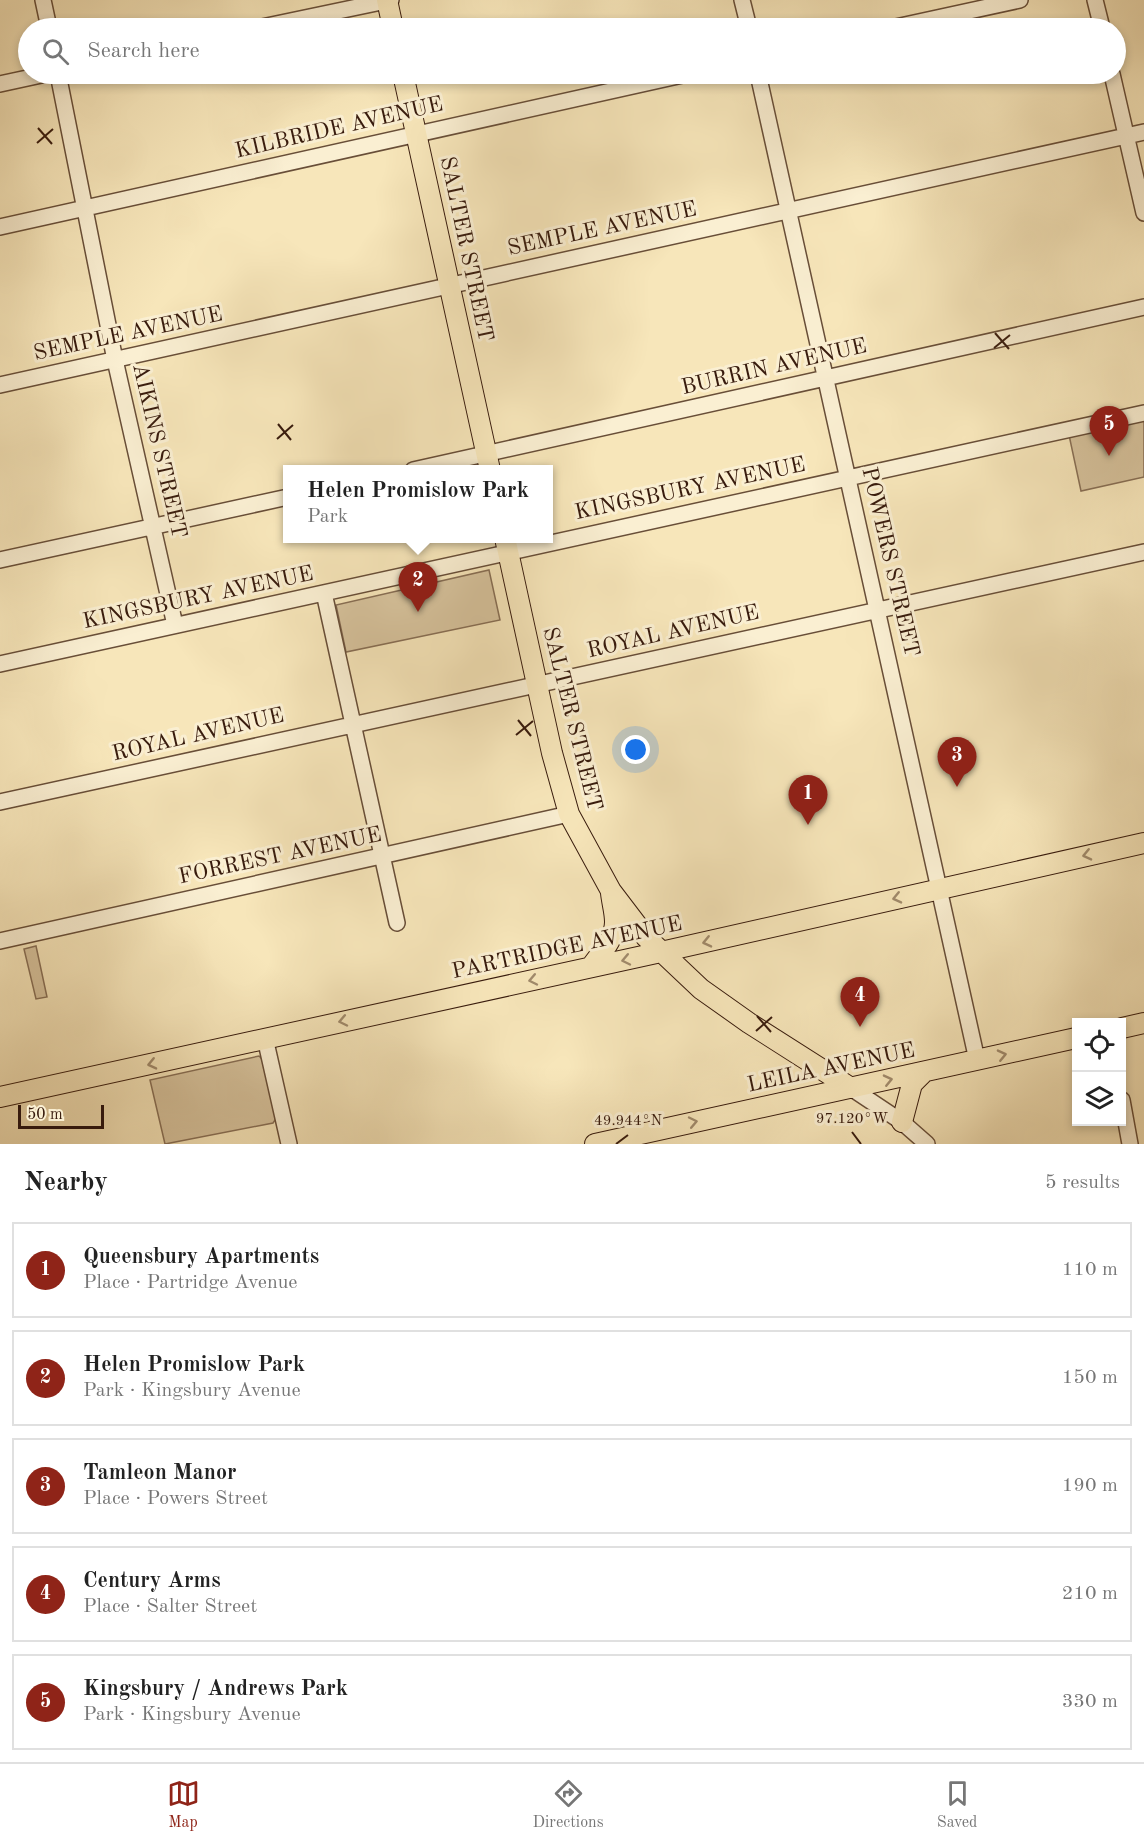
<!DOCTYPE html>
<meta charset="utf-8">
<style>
body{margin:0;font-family:"Old Standard TT",serif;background:#f2f2f2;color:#222}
.controls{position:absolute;right:18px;bottom:18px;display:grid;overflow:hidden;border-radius:0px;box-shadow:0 3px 9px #0003}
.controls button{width:54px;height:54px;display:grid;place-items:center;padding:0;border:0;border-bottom:2px solid #e0e0e0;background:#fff;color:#222;font:30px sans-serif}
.scale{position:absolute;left:18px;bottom:15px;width:86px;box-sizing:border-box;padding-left:6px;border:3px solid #381b0d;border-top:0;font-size:16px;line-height:21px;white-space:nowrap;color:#381b0d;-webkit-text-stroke:4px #faefd2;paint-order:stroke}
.you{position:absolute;left:636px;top:750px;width:21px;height:21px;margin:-15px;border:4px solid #fff;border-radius:50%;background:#1a73e8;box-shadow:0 0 0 9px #1a73e833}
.badge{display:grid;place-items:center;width:39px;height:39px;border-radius:50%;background:#8f2418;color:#fff;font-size:20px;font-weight:700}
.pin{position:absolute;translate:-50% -50px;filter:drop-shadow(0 2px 3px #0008)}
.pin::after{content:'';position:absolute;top:32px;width:21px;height:18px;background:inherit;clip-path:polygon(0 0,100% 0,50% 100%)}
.popup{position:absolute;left:283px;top:465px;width:270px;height:78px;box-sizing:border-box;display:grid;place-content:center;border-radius:0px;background:#fff;filter:drop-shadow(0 2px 4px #0005);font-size:20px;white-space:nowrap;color:#767676}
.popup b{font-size:22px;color:#222}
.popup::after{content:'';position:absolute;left:50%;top:100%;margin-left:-12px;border:12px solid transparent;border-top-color:#fff}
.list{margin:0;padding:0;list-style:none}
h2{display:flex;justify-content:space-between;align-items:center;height:78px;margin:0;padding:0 24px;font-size:26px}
h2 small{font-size:20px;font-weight:400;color:#767676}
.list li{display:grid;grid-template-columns:39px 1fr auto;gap:18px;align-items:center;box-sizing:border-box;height:96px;margin:0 12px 12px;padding:0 12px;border:2px solid #e0e0e0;border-radius:0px}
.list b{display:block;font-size:22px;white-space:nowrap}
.list p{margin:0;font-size:20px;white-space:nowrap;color:#767676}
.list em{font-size:20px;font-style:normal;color:#767676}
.icon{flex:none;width:33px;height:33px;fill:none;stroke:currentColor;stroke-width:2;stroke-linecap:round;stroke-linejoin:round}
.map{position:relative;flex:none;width:1144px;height:1144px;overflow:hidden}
.search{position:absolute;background:#fff;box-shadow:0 3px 9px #0003;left:18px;right:18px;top:18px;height:66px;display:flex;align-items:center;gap:15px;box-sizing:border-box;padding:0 21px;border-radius:33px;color:#767676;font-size:22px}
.sheet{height:618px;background:#fff}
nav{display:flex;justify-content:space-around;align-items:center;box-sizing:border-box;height:84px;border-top:2px solid #e0e0e0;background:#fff;font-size:16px;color:#767676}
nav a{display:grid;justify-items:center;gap:3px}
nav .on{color:#8f2418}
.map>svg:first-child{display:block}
</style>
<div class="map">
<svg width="1144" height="1144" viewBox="0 0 1144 1144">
<rect width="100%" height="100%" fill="#f7e6ba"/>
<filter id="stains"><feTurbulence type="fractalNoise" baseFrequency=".00333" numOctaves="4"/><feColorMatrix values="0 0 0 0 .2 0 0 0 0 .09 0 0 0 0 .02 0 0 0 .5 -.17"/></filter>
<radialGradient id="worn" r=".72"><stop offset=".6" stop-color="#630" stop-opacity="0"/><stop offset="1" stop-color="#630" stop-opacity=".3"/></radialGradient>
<path fill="#d7c39d" stroke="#886f55" stroke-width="1.5" d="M1144 419V477L1081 491 1069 435Z
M489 570 500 620 346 652 336 605Z
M36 946 47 997 36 999 24 949Z
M259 1056 263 1060 277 1117 273 1123 165 1144 150 1080Z"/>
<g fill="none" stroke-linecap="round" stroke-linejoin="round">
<defs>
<path id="minor" d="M43 0 49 28
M742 0 749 28
M1095 0 1102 28
M257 28 391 0
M891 28 1020 0
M58 74 115 360 175 625
M758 74 977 1060
M1112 74 1144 213
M0 84 46 74
M0 227 687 74
M0 385 1144 132
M413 470 1144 307
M0 560 288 497
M324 593 397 923
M0 664 1144 413
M0 802 1144 552
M0 941 569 814
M265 1038 289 1144
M851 1088 902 1122 927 1144
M1122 1100 1130 1144"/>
<path id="major" d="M387 0 393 28
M403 74 490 470
M505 538 552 753 569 814 611 891 646 937 701 989 749 1023 851 1088
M591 967C600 954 615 939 615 922 615 912 612 903 611 893
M1122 1028 1144 1023
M0 1097 661 952 1144 843
M902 1122 912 1084 924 1072
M595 1144 1076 1038"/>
</defs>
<use href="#minor" stroke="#684e38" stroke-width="18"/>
<use href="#major" stroke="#381b0d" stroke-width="22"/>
<use href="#minor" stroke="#faefd2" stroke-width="15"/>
<use href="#major" stroke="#f7e6ba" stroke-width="20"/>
</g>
<defs><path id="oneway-chevron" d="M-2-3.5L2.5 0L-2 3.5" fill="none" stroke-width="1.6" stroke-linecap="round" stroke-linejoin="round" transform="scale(1.5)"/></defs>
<g stroke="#a18b6c">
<use href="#oneway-chevron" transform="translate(1087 855) rotate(167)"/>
<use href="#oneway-chevron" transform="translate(897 898) rotate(167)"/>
<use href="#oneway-chevron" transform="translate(707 942) rotate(167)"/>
<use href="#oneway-chevron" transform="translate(626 960) rotate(168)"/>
<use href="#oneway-chevron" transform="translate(533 980) rotate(168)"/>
<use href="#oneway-chevron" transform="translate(343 1021) rotate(168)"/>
<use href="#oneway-chevron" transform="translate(1002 1055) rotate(-13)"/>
<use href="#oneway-chevron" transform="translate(152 1064) rotate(167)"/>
<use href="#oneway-chevron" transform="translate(888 1080) rotate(-13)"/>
<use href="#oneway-chevron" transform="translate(693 1122) rotate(-12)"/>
</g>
<path fill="none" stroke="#381b0d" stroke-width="2" d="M38 128 52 144M37 143 53 129M995 333 1009 349M994 348 1010 335M278 424 291 440M277 439 293 425M518 720 531 736M516 735 533 721M757 1016 771 1032M756 1031 772 1017M852 1132 861 1144M616 1144 628 1135"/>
<g text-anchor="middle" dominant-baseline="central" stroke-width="6" stroke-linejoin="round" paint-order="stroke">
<g font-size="22" fill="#381b0d" stroke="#faefd2">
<text transform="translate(339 128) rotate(-13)">KILBRIDE AVENUE</text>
<text transform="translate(602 229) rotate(-12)">SEMPLE AVENUE</text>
<text transform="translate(466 249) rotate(78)">SALTER STREET</text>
<text transform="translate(128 334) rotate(-12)">SEMPLE AVENUE</text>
<text transform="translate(774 367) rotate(-13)">BURRIN AVENUE</text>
<text transform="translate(159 451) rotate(77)">AIKINS STREET</text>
<text transform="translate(690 489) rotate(-12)">KINGSBURY AVENUE</text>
<text transform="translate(890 562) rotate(77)">POWERS STREET</text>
<text transform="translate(198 598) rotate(-12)">KINGSBURY AVENUE</text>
<text transform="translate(673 632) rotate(-13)">ROYAL AVENUE</text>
<text transform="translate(572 719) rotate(76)">SALTER STREET</text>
<text transform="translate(198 735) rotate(-13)">ROYAL AVENUE</text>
<text transform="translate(280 856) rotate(-12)">FORREST AVENUE</text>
<text transform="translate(567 948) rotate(-12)">PARTRIDGE AVENUE</text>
<text transform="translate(831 1068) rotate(-12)">LEILA AVENUE</text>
</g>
</g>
<g font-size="15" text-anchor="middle" fill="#381b0d" stroke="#faefd2" stroke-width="6" stroke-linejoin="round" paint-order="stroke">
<text x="852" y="1123">97.120°W</text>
<text x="628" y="1125">49.944°N</text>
</g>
<rect width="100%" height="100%" filter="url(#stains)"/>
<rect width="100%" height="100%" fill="url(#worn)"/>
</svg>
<div class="controls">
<button><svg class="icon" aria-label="locate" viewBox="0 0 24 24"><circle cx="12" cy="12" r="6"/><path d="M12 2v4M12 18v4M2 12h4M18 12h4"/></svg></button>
<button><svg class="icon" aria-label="layers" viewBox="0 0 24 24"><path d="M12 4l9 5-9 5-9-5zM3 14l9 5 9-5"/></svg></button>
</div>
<div class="scale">50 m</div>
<div class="you"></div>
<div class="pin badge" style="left:808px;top:825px">1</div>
<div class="pin badge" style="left:418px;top:612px">2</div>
<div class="popup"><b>Helen Promislow Park</b>Park</div>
<div class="pin badge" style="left:957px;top:787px">3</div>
<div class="pin badge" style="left:860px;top:1027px">4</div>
<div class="pin badge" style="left:1109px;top:456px">5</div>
<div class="search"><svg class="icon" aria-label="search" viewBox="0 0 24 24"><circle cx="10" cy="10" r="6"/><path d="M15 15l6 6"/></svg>Search here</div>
</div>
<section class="sheet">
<h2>Nearby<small>5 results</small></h2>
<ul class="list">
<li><span class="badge">1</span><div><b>Queensbury Apartments</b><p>Place · Partridge Avenue</p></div><em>110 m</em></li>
<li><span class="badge">2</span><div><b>Helen Promislow Park</b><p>Park · Kingsbury Avenue</p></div><em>150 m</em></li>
<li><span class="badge">3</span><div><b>Tamleon Manor</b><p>Place · Powers Street</p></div><em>190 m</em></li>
<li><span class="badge">4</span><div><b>Century Arms</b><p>Place · Salter Street</p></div><em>210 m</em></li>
<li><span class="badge">5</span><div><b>Kingsbury / Andrews Park</b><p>Park · Kingsbury Avenue</p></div><em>330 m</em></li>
</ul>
</section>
<nav>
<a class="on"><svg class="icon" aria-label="map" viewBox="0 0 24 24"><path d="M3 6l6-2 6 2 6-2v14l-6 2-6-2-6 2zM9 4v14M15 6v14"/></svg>Map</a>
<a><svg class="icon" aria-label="directions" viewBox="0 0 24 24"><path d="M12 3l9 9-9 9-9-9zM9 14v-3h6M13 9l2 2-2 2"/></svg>Directions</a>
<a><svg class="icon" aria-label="saved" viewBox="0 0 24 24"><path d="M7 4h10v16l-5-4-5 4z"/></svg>Saved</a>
</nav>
